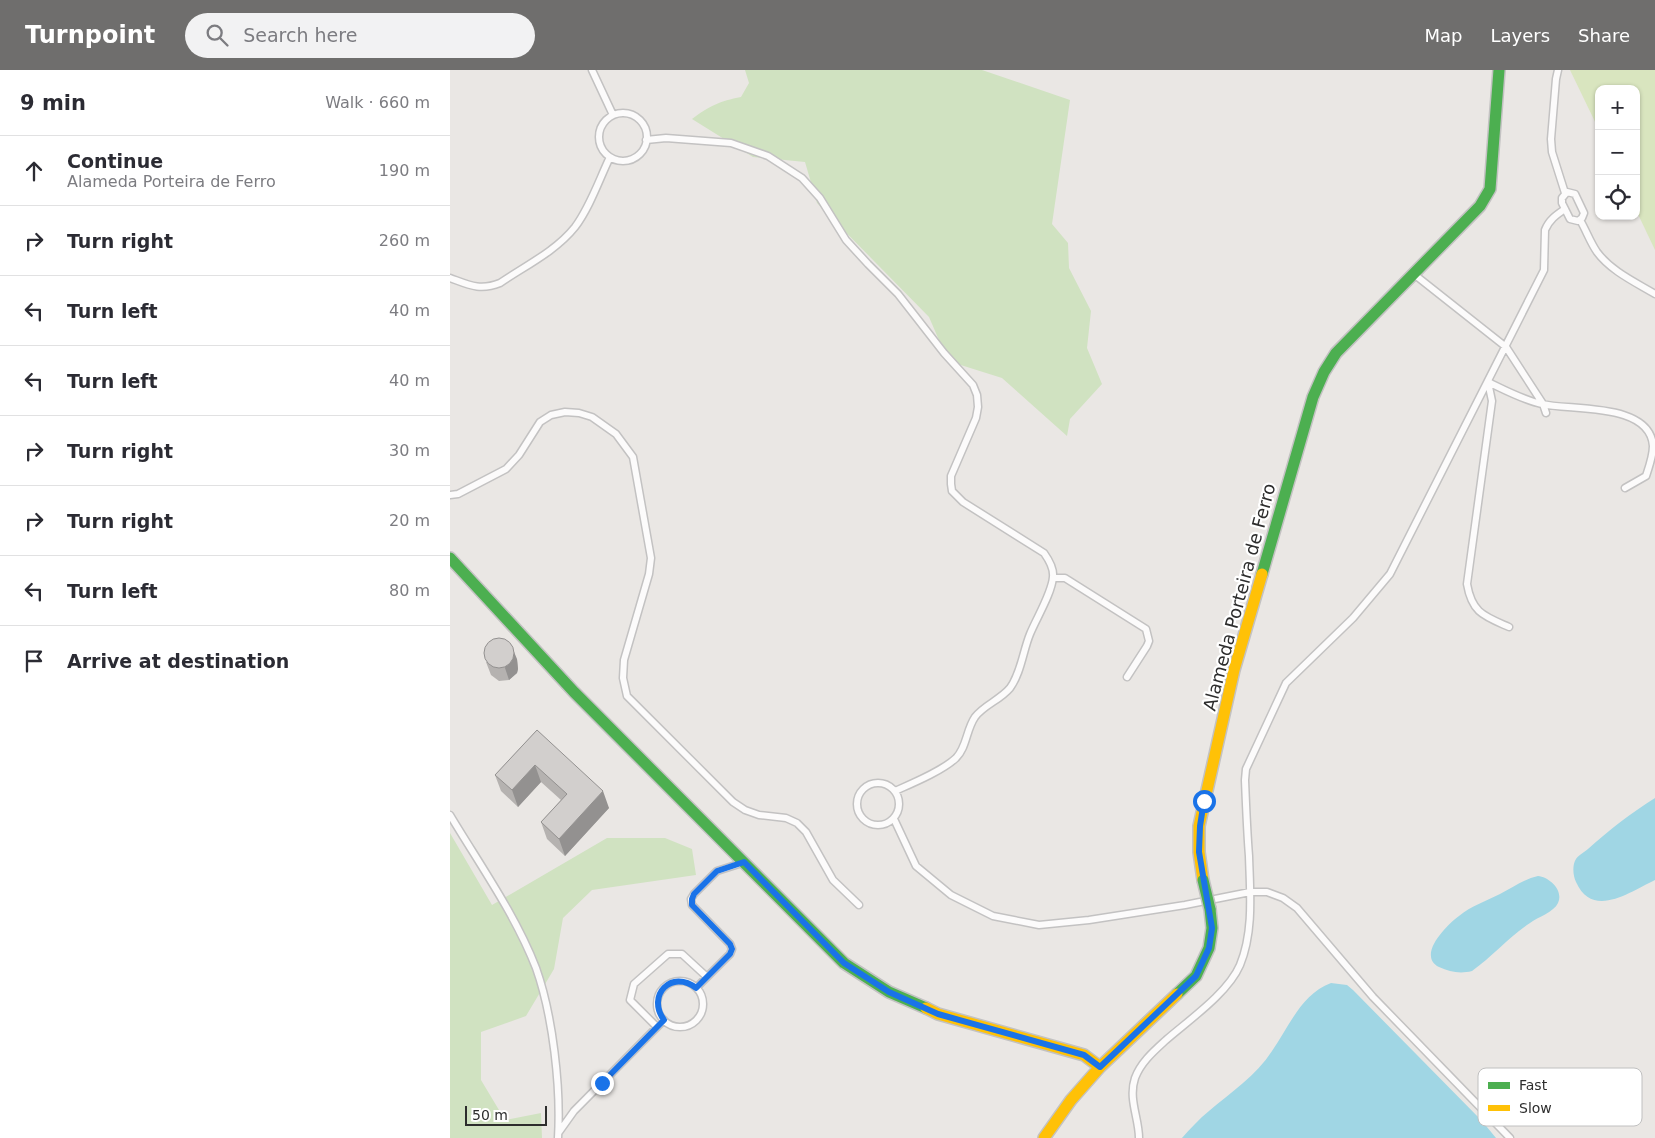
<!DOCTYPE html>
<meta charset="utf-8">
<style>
body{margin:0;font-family:"DejaVu Sans",sans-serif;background:#f2f2f3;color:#2b2b33}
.controls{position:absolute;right:15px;top:15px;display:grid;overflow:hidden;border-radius:10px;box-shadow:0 1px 4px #0004}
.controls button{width:45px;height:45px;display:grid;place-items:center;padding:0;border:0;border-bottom:1px solid #e1e1e2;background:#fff;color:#2b2b33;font:25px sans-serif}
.scale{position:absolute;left:15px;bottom:12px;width:82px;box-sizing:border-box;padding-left:5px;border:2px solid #2d2d2d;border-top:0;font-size:14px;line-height:18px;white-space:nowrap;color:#2d2d2d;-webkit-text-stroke:4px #fff;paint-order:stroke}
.stop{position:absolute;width:15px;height:15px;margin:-11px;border:4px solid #1a73e8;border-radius:50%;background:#fff}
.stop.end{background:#1a73e8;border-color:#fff;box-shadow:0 1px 5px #0008}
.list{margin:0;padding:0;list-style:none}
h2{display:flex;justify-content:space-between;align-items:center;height:65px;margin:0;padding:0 20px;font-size:21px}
h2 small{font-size:16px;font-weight:400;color:#7c7c81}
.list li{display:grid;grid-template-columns:32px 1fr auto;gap:15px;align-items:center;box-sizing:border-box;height:70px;padding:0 20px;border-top:1px solid #e1e1e2}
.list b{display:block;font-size:19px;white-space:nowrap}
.list p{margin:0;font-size:16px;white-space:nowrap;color:#7c7c81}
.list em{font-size:16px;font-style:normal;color:#7c7c81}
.icon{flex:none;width:28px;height:28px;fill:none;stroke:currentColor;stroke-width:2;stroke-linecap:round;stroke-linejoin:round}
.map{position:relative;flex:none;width:1205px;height:1068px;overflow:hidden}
header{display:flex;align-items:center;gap:30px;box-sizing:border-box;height:70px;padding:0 25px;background:#6f6e6d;color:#fff}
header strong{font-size:24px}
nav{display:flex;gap:28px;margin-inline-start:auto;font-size:18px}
.search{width:350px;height:45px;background:#f2f2f3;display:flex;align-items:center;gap:12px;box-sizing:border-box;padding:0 18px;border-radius:28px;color:#7c7c81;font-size:19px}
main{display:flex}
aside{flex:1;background:#fff}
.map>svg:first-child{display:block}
</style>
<header>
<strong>Turnpoint</strong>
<div class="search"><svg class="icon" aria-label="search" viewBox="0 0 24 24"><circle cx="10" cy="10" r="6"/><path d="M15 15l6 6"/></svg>Search here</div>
<nav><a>Map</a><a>Layers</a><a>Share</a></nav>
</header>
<main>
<aside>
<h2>9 min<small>Walk · 660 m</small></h2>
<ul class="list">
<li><svg class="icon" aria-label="ahead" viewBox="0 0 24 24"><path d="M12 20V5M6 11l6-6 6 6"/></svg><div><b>Continue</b><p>Alameda Porteira de Ferro</p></div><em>190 m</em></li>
<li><svg class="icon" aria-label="right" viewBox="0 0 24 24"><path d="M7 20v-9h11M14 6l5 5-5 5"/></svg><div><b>Turn right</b></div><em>260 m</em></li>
<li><svg class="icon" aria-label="left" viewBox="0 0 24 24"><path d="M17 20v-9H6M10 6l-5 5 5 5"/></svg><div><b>Turn left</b></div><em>40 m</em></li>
<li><svg class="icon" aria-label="left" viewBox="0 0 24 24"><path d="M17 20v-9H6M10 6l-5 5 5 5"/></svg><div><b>Turn left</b></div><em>40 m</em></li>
<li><svg class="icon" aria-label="right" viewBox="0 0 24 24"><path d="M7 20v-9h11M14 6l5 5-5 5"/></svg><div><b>Turn right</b></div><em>30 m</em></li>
<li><svg class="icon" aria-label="right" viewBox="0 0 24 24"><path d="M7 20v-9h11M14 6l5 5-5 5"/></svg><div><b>Turn right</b></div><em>20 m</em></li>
<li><svg class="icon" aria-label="left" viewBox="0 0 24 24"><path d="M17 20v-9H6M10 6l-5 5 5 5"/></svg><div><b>Turn left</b></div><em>80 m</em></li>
<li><svg class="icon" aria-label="arrive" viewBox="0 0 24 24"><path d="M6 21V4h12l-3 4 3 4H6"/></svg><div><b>Arrive at destination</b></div></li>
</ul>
</aside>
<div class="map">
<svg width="1205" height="1068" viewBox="0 0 1205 1068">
<rect width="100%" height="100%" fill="#eae7e4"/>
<path fill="#d0e2c1" d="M295 0H532L620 30 602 154 618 173 619 198 641 241 637 278 652 314 620 349 617 366 552 308 498 291 479 247 367 133 355 92 303 87 242 49C259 36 270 31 291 27L299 13Z
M0 763 42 835 157 768H215L242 779 246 805 142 820 113 848 104 899 76 946 31 962V1010L55 1050 91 1043 92 1068H0Z"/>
<path fill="#d9e5bf" d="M1120 0H1205V180L1186 140V19H1149V60Z"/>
<path fill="#a0d6e4" d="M1205 728V810C1181 821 1143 850 1126 812 1123 806 1122 795 1126 789 1128 786 1134 782 1138 779 1159 760 1181 743 1205 728Z
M1088 806C1099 807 1114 820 1108 833 1104 842 1088 847 1080 853 1059 867 1043 886 1022 901 1010 904 1000 902 989 897 966 885 998 854 1009 846 1021 836 1036 831 1050 824 1062 818 1074 809 1088 806Z
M881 913 897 915 903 920 1032 1051 1046 1068H732C740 1059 749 1049 759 1041 781 1022 806 1006 822 981 839 957 851 924 881 913Z"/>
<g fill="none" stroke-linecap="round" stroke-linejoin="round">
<defs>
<path id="lane" d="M142 0 163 45
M1108 0 1106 9 1101 69 1102 82 1115 123
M149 67a24 24 0 1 1 48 0a24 24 0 1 1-48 0Z
M196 70 216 68 281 73 318 86 352 108 370 128 396 170 418 194 448 224 494 283 523 315 527 325 528 337 526 348 501 406V414L502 421 513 432 594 483C599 490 604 498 603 507 602 523 586 549 580 564 573 581 571 603 560 618 550 630 534 635 525 647 516 660 517 677 506 688 492 701 463 713 445 721
M1117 122 1125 124 1134 143 1132 148 1128 151 1120 149 1112 133V128Z
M1130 150C1136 160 1140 172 1147 182 1161 201 1185 212 1205 224
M965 205 1056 277 1093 334 1096 343
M0 208C19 215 30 221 50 213 75 196 106 181 125 157 140 137 149 110 160 87
M1038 312 1042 331 1017 514C1022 543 1034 546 1059 557
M1038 312C1055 320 1073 330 1092 334 1121 341 1200 332 1203 376 1203 386 1199 397 1196 406L1175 418
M0 425 8 424 56 399 69 385 90 352 101 345 115 342 129 343 142 347 166 364 183 387 201 488 199 504 174 590 173 608 177 626 283 732 295 740 309 745 336 748 347 753 356 762 383 810 409 835
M603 508H615L696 559 699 571 697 576 677 607
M407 734a21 21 0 1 1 42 0a21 21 0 1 1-42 0Z
M0 745C30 795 65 844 86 898 103 946 111 1018 108 1068
M444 749 466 796 501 825 543 846 589 855 639 850 735 835 800 822H817L833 828 847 838 923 927 1060 1068
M207 934a23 23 0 1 1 46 0a23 23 0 1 1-46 0Z
M247 917 280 884 282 879 280 874 242 835 241 829 244 824 267 801 292 793
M207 957 180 930 184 914 218 884H232L257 907
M109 1062 124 1041 214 950
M689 1068C689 1048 678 1029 685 1008 691 992 704 981 716 970 739 950 778 923 790 895 804 861 800 822 799 786 797 761 796 735 795 710L796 699 836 613 903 548 940 504 1094 200 1095 160C1099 150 1106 145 1115 139"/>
<path id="fast" d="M0 488 124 622 394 893 439 922 476 938
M812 504 863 327 874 302 886 283 1030 136 1040 119 1049 0
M727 924 746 906 759 878 762 858 760 839"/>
<path id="slow" d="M753 810 749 782V756L784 600 812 504
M476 938 488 944 634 985 650 997
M594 1068 621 1030 650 997 727 924"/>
</defs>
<use href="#lane" stroke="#c3c2c2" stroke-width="9"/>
<use href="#fast" stroke="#c3c2c2" stroke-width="14"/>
<use href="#slow" stroke="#c3c2c2" stroke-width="14"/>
<use href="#lane" stroke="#fcfbfb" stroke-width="6"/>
<use href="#fast" stroke="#4caf50" stroke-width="11"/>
<use href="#slow" stroke="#ffc107" stroke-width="11"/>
<defs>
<path id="fast-bridge" d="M753 810 760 839"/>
</defs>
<use href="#fast-bridge" stroke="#c3c2c2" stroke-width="14" stroke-linecap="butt"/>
<use href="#fast-bridge" stroke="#4caf50" stroke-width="11"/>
</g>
<path fill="#b5b2b0" d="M67 589 68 599 67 603 59 610 49 611 41 605 36 592Z
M87 660 159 738 115 786 97 769 91 752 111 730 91 712 68 737 51 721 45 705Z"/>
<path fill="#939190" d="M62 577 67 589 68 599 67 603 59 610 55 598Z
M85 695 91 712 68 737 62 720Z
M153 721 159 738 115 786 109 769Z"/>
<path fill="#d2cfcd" stroke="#939190" d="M34 583a15 15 0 1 1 30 0a15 15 0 1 1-30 0Z
M87 660 153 721 109 769 91 752 117 724 85 695 62 720 45 705Z"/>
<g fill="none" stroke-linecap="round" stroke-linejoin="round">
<path stroke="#1a73e8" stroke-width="6" d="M152 1013 214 950C196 925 222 899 246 918L280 884 282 879 280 874 242 835V829L244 824 267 801 294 792 394 893 439 922 488 944 634 985 650 997 746 906 759 878 762 858 749 782 750 756 754 731"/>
</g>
<g text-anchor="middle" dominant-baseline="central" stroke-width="4.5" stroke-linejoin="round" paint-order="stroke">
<g font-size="18" fill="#2d2d2d" stroke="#fff">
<text transform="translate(789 527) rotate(-75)">Alameda Porteira de Ferro</text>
</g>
</g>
<rect x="1028" y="998" width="164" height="58" rx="8" fill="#fff" stroke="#c0c0c0" stroke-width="1"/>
<rect x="1038" y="1012" width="22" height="7" fill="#4caf50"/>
<rect x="1038" y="1035" width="22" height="6" fill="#ffc107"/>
<g font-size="14" fill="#2d2d2d">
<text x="1069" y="1020">Fast</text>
<text x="1069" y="1043">Slow</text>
</g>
</svg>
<div class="controls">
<button>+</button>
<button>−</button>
<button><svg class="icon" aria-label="locate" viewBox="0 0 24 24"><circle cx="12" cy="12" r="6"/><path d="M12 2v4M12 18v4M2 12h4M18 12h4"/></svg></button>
</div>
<div class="scale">50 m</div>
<div class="stop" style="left:754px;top:731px"></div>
<div class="stop end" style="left:152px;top:1013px"></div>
</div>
</main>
